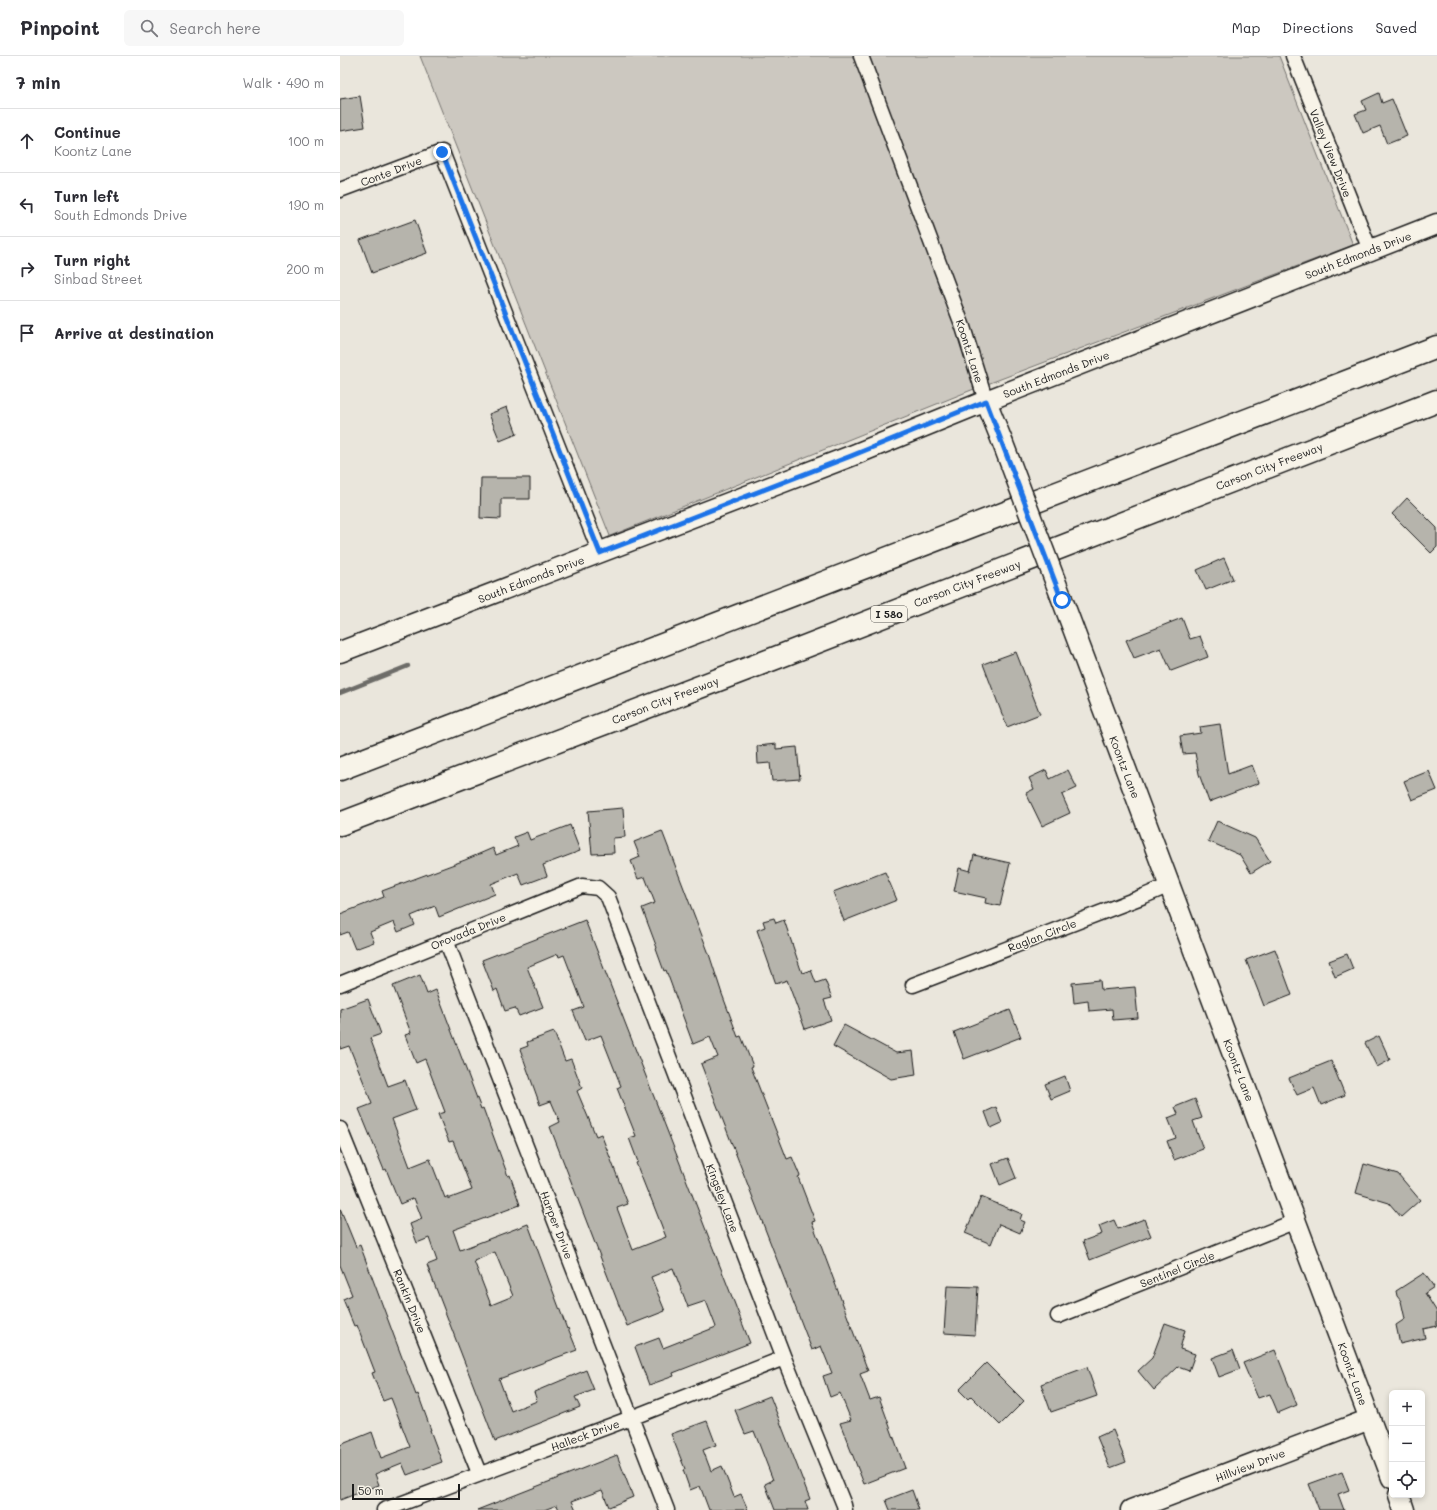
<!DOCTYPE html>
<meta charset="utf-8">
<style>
body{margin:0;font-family:Mali,sans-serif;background:#f7f7f7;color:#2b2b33}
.controls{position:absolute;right:12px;bottom:12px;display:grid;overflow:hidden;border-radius:6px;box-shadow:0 2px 6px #0003}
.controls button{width:36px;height:36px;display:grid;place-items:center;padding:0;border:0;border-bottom:1px solid #e1e1e2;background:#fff;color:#2b2b33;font:20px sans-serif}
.scale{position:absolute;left:12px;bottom:10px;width:108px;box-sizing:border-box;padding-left:4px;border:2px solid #1c1c1c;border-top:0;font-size:11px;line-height:14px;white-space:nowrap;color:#1c1c1c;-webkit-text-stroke:3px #f7f3e8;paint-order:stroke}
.stop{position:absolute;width:12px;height:12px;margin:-9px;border:3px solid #1a73e8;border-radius:50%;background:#fff}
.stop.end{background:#1a73e8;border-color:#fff;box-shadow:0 1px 4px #0008}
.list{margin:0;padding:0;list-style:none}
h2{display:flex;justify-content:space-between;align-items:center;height:52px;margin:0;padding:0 16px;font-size:17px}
h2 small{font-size:13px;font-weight:400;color:#7c7c81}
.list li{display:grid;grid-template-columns:26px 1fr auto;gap:12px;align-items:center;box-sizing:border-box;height:64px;padding:0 16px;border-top:1px solid #e1e1e2}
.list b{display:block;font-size:15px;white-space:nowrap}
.list p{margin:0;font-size:13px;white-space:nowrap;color:#7c7c81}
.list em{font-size:13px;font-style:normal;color:#7c7c81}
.icon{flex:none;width:22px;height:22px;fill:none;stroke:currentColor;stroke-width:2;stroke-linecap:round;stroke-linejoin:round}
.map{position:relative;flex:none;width:1097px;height:1454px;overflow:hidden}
header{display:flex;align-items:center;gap:24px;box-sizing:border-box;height:56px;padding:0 20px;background:#fff;border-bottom:1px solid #e1e1e2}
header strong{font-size:19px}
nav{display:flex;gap:22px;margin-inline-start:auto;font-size:14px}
.search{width:280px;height:36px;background:#f7f7f7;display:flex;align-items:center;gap:10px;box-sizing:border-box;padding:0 14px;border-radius:6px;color:#7c7c81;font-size:15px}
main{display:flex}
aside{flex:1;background:#fff}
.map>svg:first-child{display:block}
</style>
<header>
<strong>Pinpoint</strong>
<div class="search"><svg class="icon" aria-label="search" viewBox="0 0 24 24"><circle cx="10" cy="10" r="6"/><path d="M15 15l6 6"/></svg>Search here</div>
<nav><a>Map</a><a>Directions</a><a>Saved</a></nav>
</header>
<main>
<aside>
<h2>7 min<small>Walk · 490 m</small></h2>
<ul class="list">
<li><svg class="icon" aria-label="ahead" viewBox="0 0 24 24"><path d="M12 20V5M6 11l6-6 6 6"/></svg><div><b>Continue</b><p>Koontz Lane</p></div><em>100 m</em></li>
<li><svg class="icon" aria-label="left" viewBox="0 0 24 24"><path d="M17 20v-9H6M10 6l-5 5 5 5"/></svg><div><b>Turn left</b><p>South Edmonds Drive</p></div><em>190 m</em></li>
<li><svg class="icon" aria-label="right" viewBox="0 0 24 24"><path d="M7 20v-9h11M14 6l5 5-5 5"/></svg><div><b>Turn right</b><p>Sinbad Street</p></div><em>200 m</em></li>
<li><svg class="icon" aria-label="arrive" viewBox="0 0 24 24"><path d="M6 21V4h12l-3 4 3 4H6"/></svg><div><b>Arrive at destination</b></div></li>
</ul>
</aside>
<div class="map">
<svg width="1097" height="1454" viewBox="0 0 1097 1454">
<rect width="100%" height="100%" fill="#eae6dc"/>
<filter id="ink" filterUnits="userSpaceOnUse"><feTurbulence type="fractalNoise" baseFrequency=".025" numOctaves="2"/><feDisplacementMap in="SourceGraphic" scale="8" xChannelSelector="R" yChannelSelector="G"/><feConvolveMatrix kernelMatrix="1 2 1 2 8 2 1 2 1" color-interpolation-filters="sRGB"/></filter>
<g filter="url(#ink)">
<path fill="#ccc8c0" stroke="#74726e" d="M80 0H939L1013 189 629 335 270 480Z"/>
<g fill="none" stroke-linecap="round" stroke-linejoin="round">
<path stroke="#6d6c68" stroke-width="4.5" d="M0 637 68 610"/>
</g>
<path fill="#b6b4ac" stroke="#1c1c1c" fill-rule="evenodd" d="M1039 37 1042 47 1052 43 1067 80 1047 88 1040 70 1023 77 1015 58 1026 54 1022 45Z
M20 40 25 71 0 75V43Z
M75 164 87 197 32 217 20 184Z
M167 351 177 378 160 385 149 358Z
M141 422H190V443H161V463L140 462Z
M1067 442 1097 472V491L1091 497 1052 458Z
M884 502 893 523 866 534 857 514Z
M842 562 850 583 860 580 868 601 831 615 821 592 794 602 786 584Z
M676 596 700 658 667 671 643 608Z
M880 668 888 718 912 709 919 727 869 746 859 718 855 697 843 698 840 680 861 677 860 671Z
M436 688V693L457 691 460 723 432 725 430 707 418 708 417 690Z
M706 714 710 723 728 714 737 732 722 739 730 757 702 770 686 737 694 733 689 722Z
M1089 715 1097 734 1072 744 1064 725Z
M283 752 285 781 273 782 274 797 252 798 248 755Z
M877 765 915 782 930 805 911 817 900 799 868 785Z
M230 769 240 795 203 809 207 820 183 829 178 817 151 828 155 838 99 861 95 850 71 860 75 869 58 876 54 866 30 876 34 886 15 893 8 876 0 879V858L44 841 42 835 125 804 153 792 156 799 178 790 174 781 187 776 190 784Z
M322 775 369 898 382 938 398 981 401 980 413 1010 411 1011 447 1103 452 1101 460 1120 458 1121 475 1165 472 1166 528 1315 520 1318 530 1344 539 1341 565 1412 524 1428 500 1367 511 1364 500 1337 490 1341 483 1320 492 1317 481 1290 472 1294 361 1008 378 1001 370 981 353 988 326 914 324 915 316 893 317 892 302 852 315 847 305 821 298 823 291 805 300 801 294 786Z
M634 799 670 807 660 850 645 847 646 842 614 835 619 812 630 815Z
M545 816 557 844 504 865 493 836Z
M434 862 436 867 444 864 462 917 471 914 476 927 485 924 492 942 484 944 491 964 465 973 447 924 436 928 417 874 425 871 423 865Z
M245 864 410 1287 333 1317 334 1320 309 1329 295 1291 319 1282 323 1292 376 1271 366 1245 348 1251 333 1212 311 1221 325 1255 287 1270 210 1071 220 1066 211 1045 200 1049 180 993 188 990 187 986 214 976 225 1005 231 1003 242 1032 237 1035 256 1080 261 1078 288 1148 277 1152 293 1194 326 1181 310 1140H309L296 1107 298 1106 289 1082 296 1080 277 1032 281 1030 261 979 245 985 233 955 244 951 224 899 219 901 218 898 187 911 203 951 179 960 175 952 165 955 157 933 154 935 142 904Z
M935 893 952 939 924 950 906 904Z
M1007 898 1013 913 995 921 989 905Z
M80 919 87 938 96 934 141 1053 143 1052 168 1120 170 1119 180 1149 113 1174 120 1194 188 1168 227 1273 228 1272 237 1294 159 1323 171 1355 197 1345 194 1336 246 1314 254 1334 235 1341 240 1351 155 1385 87 1209 97 1205 89 1182 77 1187 70 1168 82 1163 74 1142 60 1148 46 1113 44 1114 19 1053 32 1048 24 1027 9 990 0 993V953L28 943 41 978 30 982 48 1030 65 1024 76 1054 52 1063 70 1111 90 1103 105 1142 108 1140V1143L132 1134 113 1085 109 1086 98 1058 105 1056 85 1003 76 1007 65 979 71 977 53 930ZM155 1196 173 1240 151 1249 134 1205Z
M760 924 761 934 795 931 798 962 773 964 772 953 749 955 748 945 734 947 732 927Z
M670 954 681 981 624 1003 614 976Z
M504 969 556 997 573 995 576 1019 551 1023 493 990Z
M1039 980 1050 1004 1037 1011 1025 987Z
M991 1005 1005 1039 981 1049 974 1032 957 1039 949 1022Z
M725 1020 730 1035 711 1043 705 1028Z
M855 1043 862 1062 853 1065 863 1093 834 1104 827 1085 836 1082 828 1062 838 1058 835 1051Z
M656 1051 662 1067 651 1072 645 1056Z
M668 1102 676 1122 660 1129 652 1108Z
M1024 1108 1058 1118 1080 1144 1061 1161 1049 1147 1016 1137Z
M641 1141 682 1158 680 1164 685 1166 680 1177 659 1168 651 1188 625 1177Z
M0 1152 16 1191 20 1189 76 1339 78 1338 91 1374H90L102 1406 67 1419 62 1407 35 1418 39 1429 0 1444V1389L32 1376 41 1402 70 1391 51 1342 43 1345 32 1317 35 1316 17 1269 14 1270 3 1243 12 1239 0 1209Z
M804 1163 811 1180 750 1204 743 1185 762 1178 759 1170 774 1164 778 1173Z
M1084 1217 1094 1231 1085 1237 1097 1256V1270L1083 1273 1085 1282 1060 1288 1056 1269 1065 1263 1061 1245 1057 1240 1056 1235Z
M607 1230 638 1231 635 1279 604 1277Z
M825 1267 845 1274 840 1293 855 1298 849 1315 838 1311 814 1334 798 1315 812 1302Z
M893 1294 900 1313 879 1321 872 1302Z
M935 1294 957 1349 938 1357 930 1338 918 1342 903 1307Z
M646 1307 684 1345 660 1369 631 1340 628 1343 619 1334Z
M747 1311 757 1340 711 1356 701 1328Z
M430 1340 470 1443 465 1445 468 1454H435L425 1428 433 1424 414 1375 405 1378 395 1354Z
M367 1365 376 1389 363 1394 371 1415 382 1410 394 1441 401 1438 408 1454H369L360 1430 350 1434 343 1414 345 1413 331 1378Z
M773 1374 786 1406 770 1412 757 1381Z
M277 1399 293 1441 269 1451 262 1434 232 1445 236 1454H219L217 1449 204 1454H137Z
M1002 1416 1009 1434 998 1438 1004 1454H979L969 1428Z
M572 1434 579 1454H550L546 1444Z"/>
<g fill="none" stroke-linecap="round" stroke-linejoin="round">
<defs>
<path id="street" d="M521 0 623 271 646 345
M953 0 1030 194
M0 134 102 96 260 497
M106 884 327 1454
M0 928 242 830 258 832 268 841 444 1302 504 1449 505 1454
M573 929 804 840 830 829
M0 1073 139 1417
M718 1260 956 1165
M44 1454 291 1362 444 1302"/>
<path id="secondary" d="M646 345 662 385
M722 543 1052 1422
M0 596 511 400 646 345 1097 168
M1059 1439 1064 1454
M791 1454 1030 1363"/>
<path id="highway" d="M0 713 1097 291
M0 768 433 603 1097 345"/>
</defs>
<use href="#street" stroke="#1c1c1c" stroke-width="17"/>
<use href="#secondary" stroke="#1c1c1c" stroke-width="23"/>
<use href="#highway" stroke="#1c1c1c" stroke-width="25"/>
<use href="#street" stroke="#f7f3e8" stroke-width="14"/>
<use href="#secondary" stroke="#f7f3e8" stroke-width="20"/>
<use href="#highway" stroke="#f7f3e8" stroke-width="22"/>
<defs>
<path id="secondary-bridge" d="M662 385 722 543"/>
</defs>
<use href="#secondary-bridge" stroke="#1c1c1c" stroke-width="23" stroke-linecap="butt"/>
<use href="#secondary-bridge" stroke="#f7f3e8" stroke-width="20"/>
</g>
</g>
<g fill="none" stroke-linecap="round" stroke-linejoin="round" filter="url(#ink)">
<path stroke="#1a73e8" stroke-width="5" d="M102 96 260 497 511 400 646 345 722 544"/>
</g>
<g text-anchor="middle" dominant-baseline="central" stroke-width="3" stroke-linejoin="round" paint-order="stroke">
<rect fill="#f7f3e8" stroke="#5e5c59" stroke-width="1" x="531" y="550" width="36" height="16" rx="3"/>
<g font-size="10" font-weight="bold" fill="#1c1c1c">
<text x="549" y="558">I 580</text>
</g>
<g font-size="11" fill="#1c1c1c" stroke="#f7f3e8">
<text transform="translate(991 97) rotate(68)">Valley View Drive</text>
<text transform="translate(51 115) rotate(-21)">Conte Drive</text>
<text transform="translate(1018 199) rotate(-21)">South Edmonds Drive</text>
<text transform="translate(630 295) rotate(72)">Koontz Lane</text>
<text transform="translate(716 318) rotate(-21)">South Edmonds Drive</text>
<text transform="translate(929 410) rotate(-21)">Carson City Freeway</text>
<text transform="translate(191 523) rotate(-21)">South Edmonds Drive</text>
<text transform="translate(627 527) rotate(-21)">Carson City Freeway</text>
<text transform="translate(325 644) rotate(-21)">Carson City Freeway</text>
<text transform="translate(785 711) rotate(69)">Koontz Lane</text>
<text transform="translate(128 875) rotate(-22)">Orovada Drive</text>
<text transform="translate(702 879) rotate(-21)">Raglan Circle</text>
<text transform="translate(899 1014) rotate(69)">Koontz Lane</text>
<text transform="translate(383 1142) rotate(69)">Kingsley Lane</text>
<text transform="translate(217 1169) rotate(69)">Harper Drive</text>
<text transform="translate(837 1213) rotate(-22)">Sentinel Circle</text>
<text transform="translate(70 1245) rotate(68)">Rankin Drive</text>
<text transform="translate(1013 1318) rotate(70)">Koontz Lane</text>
<text transform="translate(245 1379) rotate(-20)">Halleck Drive</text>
<text transform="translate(910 1409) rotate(-21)">Hillview Drive</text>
</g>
</g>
</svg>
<div class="controls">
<button>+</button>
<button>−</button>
<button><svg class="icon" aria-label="locate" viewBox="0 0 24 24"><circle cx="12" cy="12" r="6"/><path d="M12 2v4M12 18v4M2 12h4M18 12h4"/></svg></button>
</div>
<div class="scale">50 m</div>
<div class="stop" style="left:722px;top:544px"></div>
<div class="stop end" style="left:102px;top:96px"></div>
</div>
</main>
